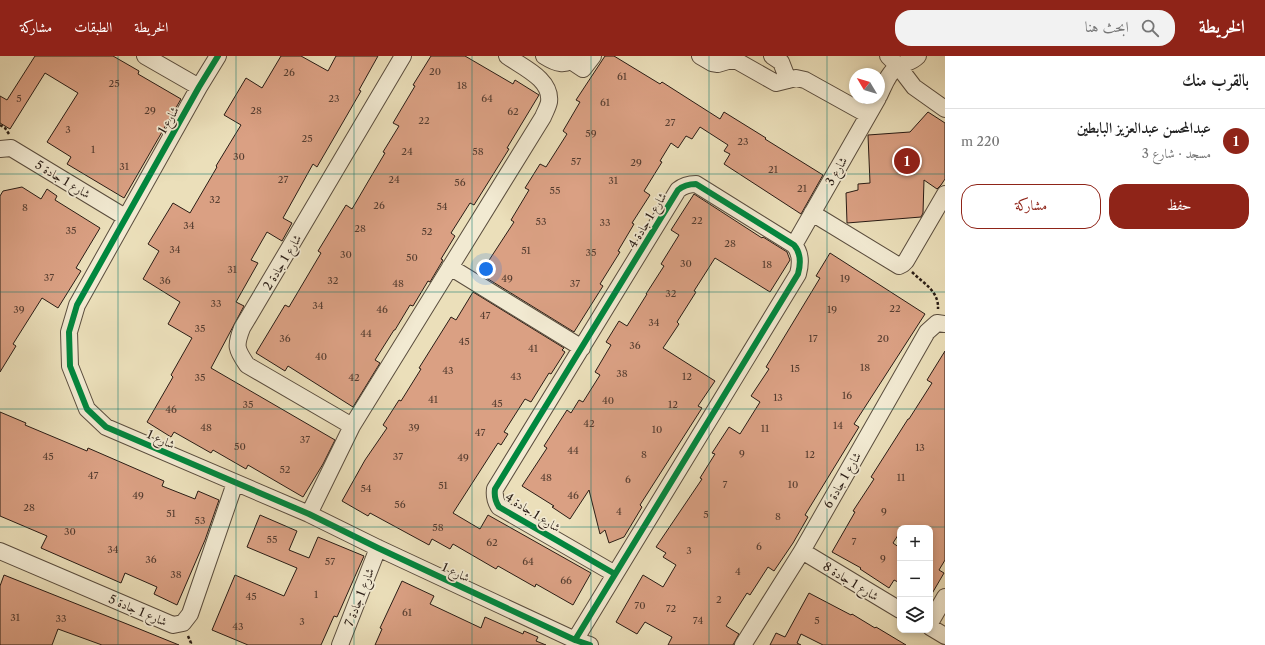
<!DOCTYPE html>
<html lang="ar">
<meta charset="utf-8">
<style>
body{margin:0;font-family:"Libre Caslon Text",Amiri,serif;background:#f2f2f2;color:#222;direction:rtl}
.controls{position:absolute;right:12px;bottom:12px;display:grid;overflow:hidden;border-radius:8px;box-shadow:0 2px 6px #0003}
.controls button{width:36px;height:36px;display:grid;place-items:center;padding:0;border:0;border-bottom:1px solid #e0e0e0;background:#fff;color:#222;font:20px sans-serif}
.compass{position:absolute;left:849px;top:12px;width:36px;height:36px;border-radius:50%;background:#fff;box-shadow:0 2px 6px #0003;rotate:308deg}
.you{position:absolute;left:486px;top:213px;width:14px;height:14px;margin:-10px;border:3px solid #fff;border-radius:50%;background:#1a73e8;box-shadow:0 0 0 6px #1a73e833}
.badge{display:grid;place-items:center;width:26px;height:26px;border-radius:50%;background:#8f2418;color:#fff;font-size:13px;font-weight:700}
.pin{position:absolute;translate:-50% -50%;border:2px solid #fff;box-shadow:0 1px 4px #0006}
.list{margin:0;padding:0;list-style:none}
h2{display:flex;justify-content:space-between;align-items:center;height:52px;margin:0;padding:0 16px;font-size:17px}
h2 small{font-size:13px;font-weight:400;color:#767676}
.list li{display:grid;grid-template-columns:26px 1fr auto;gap:12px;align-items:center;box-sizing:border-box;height:64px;padding:0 16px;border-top:1px solid #e0e0e0}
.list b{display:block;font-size:15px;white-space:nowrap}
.list p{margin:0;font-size:13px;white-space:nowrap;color:#767676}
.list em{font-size:13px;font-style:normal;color:#767676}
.actions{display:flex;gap:8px;padding:12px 16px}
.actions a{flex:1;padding:9px 0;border:1px solid #8f2418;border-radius:16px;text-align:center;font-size:14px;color:#8f2418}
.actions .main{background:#8f2418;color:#fff}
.icon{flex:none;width:22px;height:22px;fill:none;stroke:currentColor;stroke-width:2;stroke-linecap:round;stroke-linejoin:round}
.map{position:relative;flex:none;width:945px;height:589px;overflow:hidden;direction:ltr}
header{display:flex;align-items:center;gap:24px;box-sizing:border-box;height:56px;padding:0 20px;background:#8f2418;color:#fff}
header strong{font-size:19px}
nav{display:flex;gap:22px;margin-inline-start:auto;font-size:14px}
.search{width:280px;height:36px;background:#f2f2f2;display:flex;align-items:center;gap:10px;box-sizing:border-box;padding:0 14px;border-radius:16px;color:#767676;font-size:15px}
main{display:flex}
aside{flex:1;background:#fff}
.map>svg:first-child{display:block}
</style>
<header>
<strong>الخريطة</strong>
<div class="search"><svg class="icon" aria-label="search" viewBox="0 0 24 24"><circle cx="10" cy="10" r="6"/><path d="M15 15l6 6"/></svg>ابحث هنا</div>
<nav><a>الخريطة</a><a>الطبقات</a><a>مشاركة</a></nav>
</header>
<main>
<aside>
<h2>بالقرب منك<small></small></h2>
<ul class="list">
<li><span class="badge">1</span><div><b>عبدالمحسن عبدالعزيز البابطين</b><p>مسجد · شارع 3</p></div><em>220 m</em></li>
</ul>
<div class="actions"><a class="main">حفظ</a><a>مشاركة</a></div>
</aside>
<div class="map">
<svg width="945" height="589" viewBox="0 0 945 589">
<rect width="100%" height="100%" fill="#ebdfba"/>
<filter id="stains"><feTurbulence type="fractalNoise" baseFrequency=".005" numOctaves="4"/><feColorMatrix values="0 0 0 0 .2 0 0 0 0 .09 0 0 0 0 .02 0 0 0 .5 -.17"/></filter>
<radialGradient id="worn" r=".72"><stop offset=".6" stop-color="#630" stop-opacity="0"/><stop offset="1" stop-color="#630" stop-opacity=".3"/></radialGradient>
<path fill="#daa083" stroke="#291c15" d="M35 0H113L139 15 138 18 181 43 124 142 67 108 71 101 47 86 78 37 45 17 10 73 0 67V40L7 44Z
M281 0H301L328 15 336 0H378L359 34 361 35 317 111 313 108 283 162 292 167 282 185 267 176 251 204 258 207 236 246 244 250 211 312 335 384 323 408 303 441 248 409 246 413 213 394 211 397 174 376 171 381 147 366 173 321 171 319 192 282 168 268 180 246 143 223 159 195 148 188 173 147 190 157 217 111 216 110 241 69 224 59 246 22 262 32Z
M431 0H465L513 28 515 24 539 39 507 92 509 93 474 149 470 147 451 177 455 180 441 203 443 204 430 226 428 225 413 250 410 249 395 274H394L375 304 380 307 353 351 288 310 285 315 256 297 285 249 289 251 321 197 318 195 346 149 352 153 369 124 385 97 383 96 399 70 393 67 415 30 413 29Z
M605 0H614L660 28 662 26 720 63 724 56 766 82 765 83 823 119 801 158 724 108 730 98 724 95 728 89 700 71 692 83 686 80 678 92 671 87 660 105 662 106 644 135 650 139 632 167 634 168 618 195 620 196 600 228 603 230 574 276 480 218 514 166 511 164 529 134 525 132 540 108 546 111 567 78 563 75 580 46 576 44Z
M928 56 945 67V123L941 129 937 133 924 124 923 157 921 161 847 167 846 137 858 134V128L870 127 868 79 910 76Z
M22 131 41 143 47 133 57 140 55 144 100 172 76 212 81 215 58 252 42 242 13 288 16 290 0 316V140L3 135Z
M694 138 762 182 763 181 787 196 790 204 770 236 715 202 694 235 696 236 677 266 679 268 663 292 715 325 698 350 702 352 640 449 642 451 624 481 609 487 605 474 600 478 589 434 570 463 552 451 554 450 522 430 547 392 544 390 567 354 571 357 579 344 583 346 600 319 595 316 611 289 606 286 619 265 627 270 647 238H646L664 210 661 208 679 179 671 174Z
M830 197 925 258 854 368 859 371 805 459 808 461 793 487 774 515 768 511 750 539 747 537 726 570 739 578 733 589H668L672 581 645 566 637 578 616 566 643 519 663 531 676 509 663 501 666 497 656 491 702 423 700 422 715 398 712 397 729 371 740 378 760 346 751 340 769 313 766 311 820 222 816 220Z
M473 236 564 292 562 294 565 296 551 318 549 317 531 346 525 343 504 376 508 378 501 389 498 387 453 457 480 473 488 459 591 517 573 549 536 528 535 531 498 510 496 513 453 488 450 493 432 483 429 489 370 457 368 460 342 445 365 404 387 372 383 369 399 344 401 345 421 313 419 312 451 261 456 264Z
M945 295V504L939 514 944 517 930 541V472H900V476L893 487 900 492V527L894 524 889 532 860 513 861 512 832 496 855 456 853 455 874 423 871 421 908 363H909L932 327 927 324Z
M0 356 26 367 25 369 87 395 88 392 164 425 162 430 195 443 198 435 219 444 205 484 177 549 154 538 157 531 125 517 121 527 41 492 47 480 0 460Z
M260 459 297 475 289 494 309 502 318 481 364 500 337 561 334 560 321 589H248L212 574 235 519 284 540 297 512 247 491Z
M4 519 137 572 179 589H102L58 573 52 589H0V530Z
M402 525 434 540 430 548 481 572 485 561 523 578 524 575 538 581 536 585 546 589H375L382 573 380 572Z
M809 537 851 559 852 558 875 572 876 571 906 589H823L801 578 797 587 801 589H770L776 577 785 581Z"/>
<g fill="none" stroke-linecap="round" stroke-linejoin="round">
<defs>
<path id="minor" d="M145 0 199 31
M218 0 199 31 77 249 69 276 70 310 87 353 106 371 309 458 378 492 575 584 590 589
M544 0C555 7 566 12 576 0
M700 0 712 7 718 8 728 5H737L776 27 796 22 805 24 868 59
M772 0 781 6 788 24
M888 0 898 10 914 31 945 53
M571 5 583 13 593 0
M879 40C884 30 888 17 898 10 905 6 910 8 918 0
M0 93 11 92 125 161
M812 157 899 210 903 208 906 205 945 138
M794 189 878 42
M450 211 582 292
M352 370 247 309C236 293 235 290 242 272L403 0
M309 458 352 370 543 61C545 56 548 51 549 46 552 23 522 11 507 0
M0 495 173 569 183 567 190 558 235 427
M802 495 900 554
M930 567 945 541
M930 571 945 580
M575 584 798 218C801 207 801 197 794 189L696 128C689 128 684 129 678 134L495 433C494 440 495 445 499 451L615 518
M340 589 378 492
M743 589 802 495 927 276 937 267 945 268"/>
</defs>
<use href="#minor" stroke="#5a4d3e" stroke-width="18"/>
<path stroke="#291c15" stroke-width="2.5" stroke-dasharray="3 2" stroke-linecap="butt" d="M0 69 5 72 9 78
M912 216C924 228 939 235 938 253
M188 580 191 587 190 589"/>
<use href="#minor" stroke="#f2ead2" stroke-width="16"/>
<defs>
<path id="cycleway" d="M218 0 199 31 77 249 69 276 70 310 87 353 106 371 309 458 378 492 575 584 590 589
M575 584 798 218C801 207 801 197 794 189L696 128C689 128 684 129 678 134L495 433C494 440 495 445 499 451L615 518"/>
</defs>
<use href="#cycleway" stroke="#f2ead2" stroke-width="8"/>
<use href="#cycleway" stroke="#00873e" stroke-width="6"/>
</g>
<path fill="none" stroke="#0f766e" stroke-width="1" stroke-opacity="0.55" d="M118 0V589M236 0V589M354 0V589M472 0V589M591 0V589M709 0V589M827 0V589M0 118H945M0 236H945M0 353H945M0 471H945"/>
<g text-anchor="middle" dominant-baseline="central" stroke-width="3.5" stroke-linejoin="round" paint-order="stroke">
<g font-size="10" fill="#553d30">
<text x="435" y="15">20</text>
<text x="289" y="16">26</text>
<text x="622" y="20">61</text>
<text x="114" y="27">25</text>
<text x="462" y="29">18</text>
<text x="19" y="42">5</text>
<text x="334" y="42">23</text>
<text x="487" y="42">64</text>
<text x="605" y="46">61</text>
<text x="150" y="54">29</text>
<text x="256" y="54">28</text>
<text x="513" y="55">62</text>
<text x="424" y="64">22</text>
<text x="670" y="66">27</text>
<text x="68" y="73">3</text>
<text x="591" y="77">59</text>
<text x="307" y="82">25</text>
<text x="743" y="85">23</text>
<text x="93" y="93">1</text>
<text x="407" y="95">24</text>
<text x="478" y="95">58</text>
<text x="239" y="100">30</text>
<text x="576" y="105">57</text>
<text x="636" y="106">29</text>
<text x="124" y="110">31</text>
<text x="773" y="113">21</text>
<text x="283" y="123">27</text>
<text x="394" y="123">24</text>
<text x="613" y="124">31</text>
<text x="460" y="126">56</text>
<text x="802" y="132">21</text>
<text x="555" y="134">55</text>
<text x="215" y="143">32</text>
<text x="379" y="149">26</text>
<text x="442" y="150">54</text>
<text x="25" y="151">8</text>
<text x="697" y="164">22</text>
<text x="541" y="165">53</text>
<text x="605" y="166">33</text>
<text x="189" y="169">34</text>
<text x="360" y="172">28</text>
<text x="71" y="174">35</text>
<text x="427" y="175">52</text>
<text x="730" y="187">28</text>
<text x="175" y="193">34</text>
<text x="526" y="194">51</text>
<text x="591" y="196">35</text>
<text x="346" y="198">30</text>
<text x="412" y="201">50</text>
<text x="686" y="207">30</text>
<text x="767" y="208">18</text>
<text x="232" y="213">31</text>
<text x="49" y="221">37</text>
<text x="507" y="222">49</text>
<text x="845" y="222">19</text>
<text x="165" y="224">36</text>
<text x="333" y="224">32</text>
<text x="398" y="227">48</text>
<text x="575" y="227">37</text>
<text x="671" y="237">32</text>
<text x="216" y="247">33</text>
<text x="318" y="249">34</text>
<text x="895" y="252">22</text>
<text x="19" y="253">39</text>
<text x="382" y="253">46</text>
<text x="832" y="253">19</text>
<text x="485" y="259">47</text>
<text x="654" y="266">34</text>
<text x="200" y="272">35</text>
<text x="366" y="277">44</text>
<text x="285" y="282">36</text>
<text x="813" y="282">17</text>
<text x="883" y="282">20</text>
<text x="464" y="285">45</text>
<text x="635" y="289">36</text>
<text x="533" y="292">41</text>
<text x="321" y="300">40</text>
<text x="865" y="311">18</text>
<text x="795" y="312">15</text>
<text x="448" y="314">43</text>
<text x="622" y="317">38</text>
<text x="516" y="320">43</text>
<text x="687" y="320">12</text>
<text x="200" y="321">35</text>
<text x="354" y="321">42</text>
<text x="847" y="339">16</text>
<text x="778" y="341">13</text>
<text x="433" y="343">41</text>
<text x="608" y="344">40</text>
<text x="497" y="347">45</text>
<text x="248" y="348">35</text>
<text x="673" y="348">12</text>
<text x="171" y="353">46</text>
<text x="589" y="367">42</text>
<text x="838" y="369">14</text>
<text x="206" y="371">48</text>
<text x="414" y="371">39</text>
<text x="765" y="372">11</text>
<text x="657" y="373">10</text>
<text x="480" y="376">47</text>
<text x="305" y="383">37</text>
<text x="240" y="390">50</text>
<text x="920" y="391">13</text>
<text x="573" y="394">44</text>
<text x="742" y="397">9</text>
<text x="644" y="398">8</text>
<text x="810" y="398">12</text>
<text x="48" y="400">45</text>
<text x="398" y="400">37</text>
<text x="463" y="401">49</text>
<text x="285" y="413">52</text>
<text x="93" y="419">47</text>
<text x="546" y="421">48</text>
<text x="901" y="421">11</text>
<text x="628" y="423">6</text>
<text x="725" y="428">7</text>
<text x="793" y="428">10</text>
<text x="443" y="429">51</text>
<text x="366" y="432">54</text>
<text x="138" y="439">49</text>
<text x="573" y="439">46</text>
<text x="400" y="448">56</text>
<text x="29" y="451">28</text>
<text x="619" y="455">4</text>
<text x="884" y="455">9</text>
<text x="171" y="457">51</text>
<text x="706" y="458">5</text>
<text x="778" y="460">8</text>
<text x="200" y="464">53</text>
<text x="438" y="471">58</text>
<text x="70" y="475">30</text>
<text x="272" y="483">55</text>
<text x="854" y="485">7</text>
<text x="492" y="486">62</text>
<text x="759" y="490">6</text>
<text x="113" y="493">34</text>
<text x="689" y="494">3</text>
<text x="883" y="502">9</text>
<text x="151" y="503">36</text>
<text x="330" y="505">57</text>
<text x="528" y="505">64</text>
<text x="738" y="515">4</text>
<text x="176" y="518">38</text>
<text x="566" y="524">66</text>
<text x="316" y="538">1</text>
<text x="251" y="540">45</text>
<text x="719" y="543">2</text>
<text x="640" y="549">70</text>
<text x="671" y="552">72</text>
<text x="407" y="556">61</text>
<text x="15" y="561">31</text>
<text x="61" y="562">33</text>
<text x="698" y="564">74</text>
<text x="817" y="564">5</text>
<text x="302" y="565">3</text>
<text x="238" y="570">43</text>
</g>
<g font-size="12" fill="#291c15" stroke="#f2ead2">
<text transform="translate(168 64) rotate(-60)">شارع 1</text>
<text transform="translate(836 115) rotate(-60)">شارع 3</text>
<text transform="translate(63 123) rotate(31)">شارع 1 جادة 5</text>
<text transform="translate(647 164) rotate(-59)">شارع 1 جادة 4</text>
<text transform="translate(282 206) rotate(-59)">شارع 1 جادة 2</text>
<text transform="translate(161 383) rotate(24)">شارع 1</text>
<text transform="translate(842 424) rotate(-60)">شارع 1 جادة 6</text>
<text transform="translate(533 456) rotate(32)">شارع 1 جادة 4</text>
<text transform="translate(456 516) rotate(25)">شارع 1</text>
<text transform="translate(851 525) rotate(31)">شارع 1 جادة 8</text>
<text transform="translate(359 541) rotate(-69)">شارع 1 جادة 7</text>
<text transform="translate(138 554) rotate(23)">شارع 1 جادة 5</text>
</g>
</g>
<rect width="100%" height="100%" filter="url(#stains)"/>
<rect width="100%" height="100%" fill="url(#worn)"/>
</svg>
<div class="controls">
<button>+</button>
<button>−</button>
<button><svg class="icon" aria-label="layers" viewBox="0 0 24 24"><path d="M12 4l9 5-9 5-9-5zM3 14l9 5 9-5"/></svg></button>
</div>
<svg class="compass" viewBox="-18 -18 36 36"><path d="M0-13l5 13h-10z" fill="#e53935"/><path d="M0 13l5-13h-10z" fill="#767676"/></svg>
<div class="you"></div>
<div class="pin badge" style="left:907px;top:105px">1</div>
</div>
</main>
